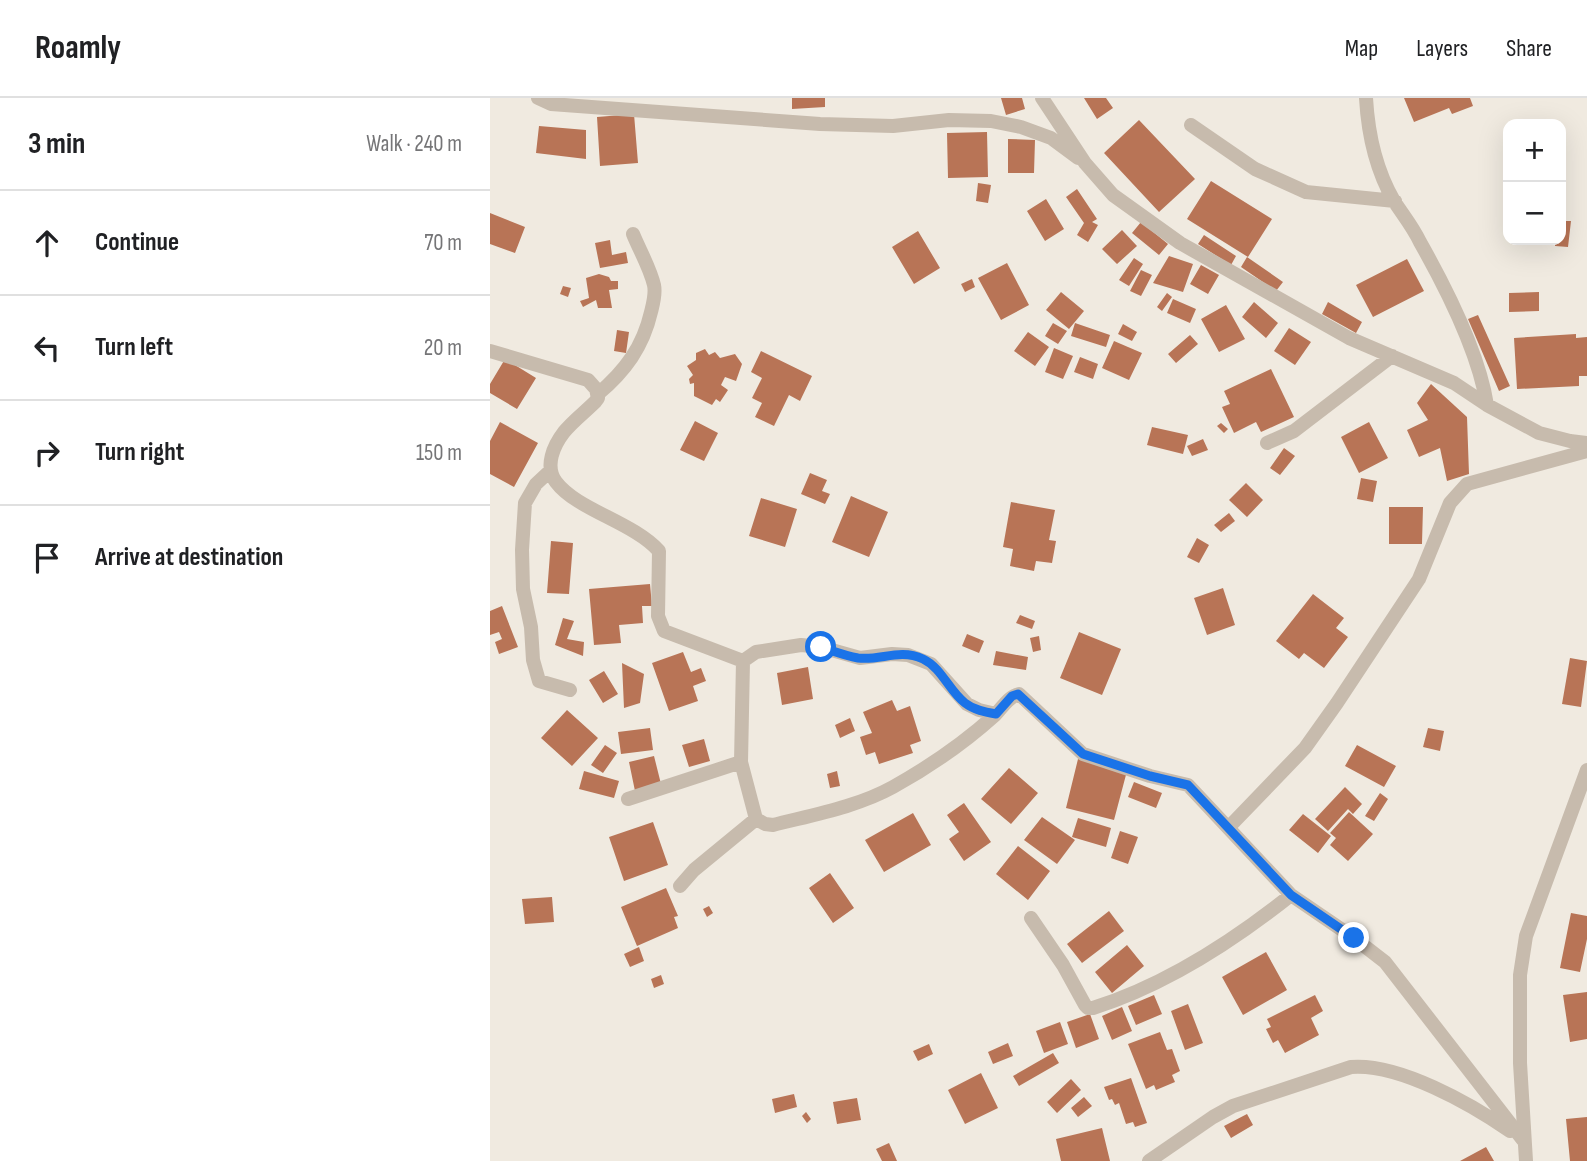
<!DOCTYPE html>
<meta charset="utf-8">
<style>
body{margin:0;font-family:"Sofia Sans Condensed",sans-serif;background:#f6f6f6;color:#202124}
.controls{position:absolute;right:21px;top:21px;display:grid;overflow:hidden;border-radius:14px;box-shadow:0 7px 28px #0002}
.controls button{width:63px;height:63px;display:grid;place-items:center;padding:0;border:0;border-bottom:2px solid #e0e0e0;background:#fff;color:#202124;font:35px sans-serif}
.stop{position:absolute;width:21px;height:21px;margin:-16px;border:5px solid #1a73e8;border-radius:50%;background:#fff}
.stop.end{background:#1a73e8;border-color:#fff;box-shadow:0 2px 7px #0008}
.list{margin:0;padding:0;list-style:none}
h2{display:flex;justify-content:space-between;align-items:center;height:91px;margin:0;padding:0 28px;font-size:30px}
h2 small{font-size:23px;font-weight:400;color:#757577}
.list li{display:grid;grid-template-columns:46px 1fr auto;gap:21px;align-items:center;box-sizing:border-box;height:105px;padding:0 28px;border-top:2px solid #e0e0e0}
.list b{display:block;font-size:26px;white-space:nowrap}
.list em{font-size:23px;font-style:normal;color:#757577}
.icon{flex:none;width:38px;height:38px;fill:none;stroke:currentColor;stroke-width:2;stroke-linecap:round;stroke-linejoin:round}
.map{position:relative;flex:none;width:1097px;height:1063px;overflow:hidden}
header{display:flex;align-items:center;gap:42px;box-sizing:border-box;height:98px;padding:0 35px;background:#fff;border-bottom:2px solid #e0e0e0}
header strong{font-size:33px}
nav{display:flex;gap:38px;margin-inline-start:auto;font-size:24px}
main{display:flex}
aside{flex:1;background:#fff}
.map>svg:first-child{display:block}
</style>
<header>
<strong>Roamly</strong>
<nav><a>Map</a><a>Layers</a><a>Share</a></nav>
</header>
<main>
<aside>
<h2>3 min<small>Walk · 240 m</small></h2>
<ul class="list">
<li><svg class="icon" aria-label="ahead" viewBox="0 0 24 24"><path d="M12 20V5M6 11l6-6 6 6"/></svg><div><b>Continue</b></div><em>70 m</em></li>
<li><svg class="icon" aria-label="left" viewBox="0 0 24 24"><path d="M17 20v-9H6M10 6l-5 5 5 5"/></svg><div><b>Turn left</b></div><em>20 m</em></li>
<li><svg class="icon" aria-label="right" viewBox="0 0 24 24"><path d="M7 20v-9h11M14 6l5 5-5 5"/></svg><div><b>Turn right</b></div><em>150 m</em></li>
<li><svg class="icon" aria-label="arrive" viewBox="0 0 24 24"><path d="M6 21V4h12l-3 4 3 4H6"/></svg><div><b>Arrive at destination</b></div></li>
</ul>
</aside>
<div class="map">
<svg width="1097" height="1063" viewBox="0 0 1097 1063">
<rect width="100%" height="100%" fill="#f0eae0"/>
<path fill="#b87456" d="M302 0H335V9L302 11Z
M511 0H532L535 11 516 17Z
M594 0H616L623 10 607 21Z
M914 0H980L983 8 962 16 959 10 924 24Z
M144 16 148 65 110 68 107 19Z
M649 22 705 81 669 114 614 55Z
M49 28 96 32V61L46 55Z
M497 34 498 79 458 80 457 35Z
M518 41 545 42 544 75H518Z
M721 83 782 121 758 159 697 121Z
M488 85 501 87 498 105 486 103Z
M587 91 607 121 602 124 608 127 598 144 587 137 594 125 576 99Z
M556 101 574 131 555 143 537 113Z
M0 115 35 129 25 155 0 146Z
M1071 123H1081L1078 149 1065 148V142H1071Z
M651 124 678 146 669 157 642 135Z
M632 132 647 148 627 166 612 151Z
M428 133 450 170 424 186 402 149Z
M714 137 746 158 741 167 708 146Z
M120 142 122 157 136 154 138 165 110 170 105 145Z
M679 158 703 166 693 194 663 185Z
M757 159 793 184 786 193 751 169Z
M644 160 653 166 639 188 629 182Z
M917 161 934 193 883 219 866 187Z
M517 165 539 207 511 222 488 180Z
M711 167 729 177 718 196 700 186Z
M651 172 662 177 651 198 640 193Z
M109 176 119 179 121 183H128V191L119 192 122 210H108L106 202 93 209 90 203 99 200 96 180Z
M482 181 485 189 475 194 471 186Z
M73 188 81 190 78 199 70 196Z
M571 194 594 213 579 231 556 212Z
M1049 194V213L1019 214V195Z
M677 195 682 199 672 213 667 209Z
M683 201 706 211 700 225 677 215Z
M764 204 788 225 776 240 752 219Z
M838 204 872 224 866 235 832 216Z
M736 207 755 241 729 254 711 221Z
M988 217 1020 288 1009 293 978 221Z
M563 225 577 233 568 246 555 238Z
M585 225 620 237 616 249 581 238Z
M633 226 647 234 642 243 628 236Z
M799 230 821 244 805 267 784 253Z
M127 232 139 234 136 255 124 253Z
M538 234 559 249 545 268 524 253Z
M1086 236V240L1097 239V278H1089V288L1027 291 1024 240Z
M700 237 708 246 686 265 678 256Z
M624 243 652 255 639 282 612 270Z
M564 250 583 258 573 281 555 274Z
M215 251 219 257 225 254 230 260 245 256 252 266 246 283 235 279 231 287 238 292 230 304 226 301 222 307 204 298V285L200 286 199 281 203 277 197 268 206 262V255Z
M271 253 322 278 310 303 299 297 284 328 265 319 272 305 262 300 272 280 261 274Z
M590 259 608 266 603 281 584 274Z
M15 261 46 280 27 311 0 295V286Z
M781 271 804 319 771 334 766 324 744 335 732 309 740 306 734 293Z
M941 286 977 319 979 376 957 383 950 350 929 359 917 332 938 322 927 305Z
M205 323 228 335 214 363 190 352Z
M10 324 48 345 24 389 0 376V343Z
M879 324 898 360 869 375 851 339Z
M731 325 738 331 734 335 727 328Z
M662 329 698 337 693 356 657 347Z
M713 341 718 352 702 358 697 348Z
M794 350 805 358 790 377 780 370Z
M320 375 337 382 332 393 340 396 335 406 311 396Z
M871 380 887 383 883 404 867 401Z
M756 385 773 402 757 419 739 402Z
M361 398 398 414 379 459 342 444Z
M271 400 307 411 295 449 259 438Z
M521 404 565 412 559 442 566 443 562 465 546 463 544 473 520 468 523 451 513 449Z
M899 409H933L932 446H899Z
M739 415 745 423 731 434 724 427Z
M707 440 719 447 709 465 697 459Z
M61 443 83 445 79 496 57 495Z
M160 486 162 508H152L153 525 129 527 131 545 104 547 99 491Z
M733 490 745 527 717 537 704 500Z
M823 496 854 520 846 530 858 539 834 570 814 555 809 561 786 543Z
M12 508 28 549 9 556 5 544 12 541 9 534 0 537V513Z
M530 517 545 523 542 531 526 525Z
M73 520 84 523 77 541 94 544 93 558 65 547Z
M589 534 631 551 612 597 570 580Z
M477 536 494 543 489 555 472 548Z
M549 538 551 552 543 554 540 540Z
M506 553 538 559 536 572 503 567Z
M193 554 201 574 211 570 216 583 203 588 208 603 179 613 162 565Z
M1080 560 1097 563 1091 609 1072 606Z
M132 565 154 576 150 605 134 610Z
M318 569 323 601 292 607 287 575Z
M114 573 128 596 113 605 99 582Z
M402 602 407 613 420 608 431 643 420 647 423 655 389 666 385 654 376 657 370 639 382 635 373 614Z
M77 612 108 640 82 668 51 640Z
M360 620 365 633 350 640 345 627Z
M160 630 163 652 131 656 128 634Z
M938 630 954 633 950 653 933 649Z
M214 641 220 663 199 669 192 647Z
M115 647 127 655 113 675 101 667Z
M867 647 906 668 894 689 855 668Z
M164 658 171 686 145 693 139 664Z
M588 661 637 673 624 722 576 710Z
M519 670 548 695 521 726 491 701Z
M94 673 129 683 124 700 89 691Z
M347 673 350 688 340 690 337 676Z
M644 684 672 695 666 710 638 699Z
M855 689 872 706 863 716 858 711 838 733 825 721Z
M890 695 898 701 884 723 875 718Z
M474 705 501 744 474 763 459 741 469 734 457 717Z
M859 714 883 736 858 763 840 747 846 740 840 735Z
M423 715 441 747 394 774 375 742Z
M813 716 841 738 828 755 799 732Z
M552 719 585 742 567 766 534 742Z
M588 720 621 730 616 749 582 739Z
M163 724 178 767 134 783 119 739Z
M630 733 648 739 638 766 621 760Z
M528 748 560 773 538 802 506 776Z
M340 775 364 810 343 825 319 790Z
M176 790 188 818 184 819 188 830 147 848 131 809Z
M62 799 64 824 35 826 32 801Z
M219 808 223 815 217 819 213 811Z
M619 813 634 833 592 865 577 846Z
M1081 815 1097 818V841L1090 874 1070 870Z
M637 847 654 868 622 895 605 874Z
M149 849 154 863 140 869 134 856Z
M776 854 797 892 753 917 732 879Z
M171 877 174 886 164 890 161 881Z
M1097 894V941L1080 944 1073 897Z
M664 897 672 916 646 927 638 908Z
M825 897 833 913 821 920 829 937 795 955 788 942 783 945 776 931 781 929 777 921Z
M698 906 713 945 695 952 681 913Z
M632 909 642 933 622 942 612 918Z
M600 916 609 941 586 950 577 924Z
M570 924 578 946 554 955 546 933Z
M670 934 677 952 682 951 690 973 682 977 685 984 666 992 664 987 656 991 638 946Z
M518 945 523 958 503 966 498 954Z
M439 946 443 956 428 963 423 953Z
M563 955 569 965 529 988 523 978Z
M491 975 508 1010 475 1026 458 992Z
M641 980 657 1025 645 1029 643 1024 636 1026 629 1005 625 1007 622 1001 619 1002 614 989Z
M581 981 591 992 567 1015 557 1004Z
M304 996 307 1009 285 1015 282 1001Z
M594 999 602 1008 588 1019 581 1010Z
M367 1000 371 1022 347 1026 343 1004Z
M316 1014 321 1021 317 1025 312 1018Z
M757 1016 763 1027 741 1040 734 1028Z
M1097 1019V1063H1080L1076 1021Z
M612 1030 620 1063H571L566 1041Z
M399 1045 407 1063H392L386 1051Z
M996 1049 1004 1063H970Z"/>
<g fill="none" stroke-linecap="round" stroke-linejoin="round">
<path stroke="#c7bbad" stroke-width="14" d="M48 0 61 6 330 26 403 28 459 22 501 23 531 29 561 40 588 60
M552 0 595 65 623 97 690 145 859 240 964 285 997 307 1049 335 1080 343 1097 345
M876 0C878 35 886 72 904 103 913 117 923 129 930 144 956 190 989 256 997 307
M701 27 765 71 816 94 905 103
M0 253 98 282 106 291 108 300 105 304C95 314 83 323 74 334 64 347 54 368 66 384 87 412 143 424 169 453L168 518 174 533 253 563 251 664 266 721 275 726 283 727C322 717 367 709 403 689 439 669 474 645 505 617 512 610 519 598 529 596L593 656 660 678 698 687 801 797 864 840 895 864 1033 1042
M108 296C135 273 153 249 161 214 163 206 166 196 164 187 160 170 150 153 143 136
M777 345 804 333 902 258
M61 372 46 386 35 405 32 452 33 491 41 529 43 562 49 583 80 592
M253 563 266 554 311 547 331 549 370 560 402 556 418 557 441 566 477 606 489 612 506 616
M138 701 251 664
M739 729 815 650 847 605 929 481 960 405 977 386 1097 353
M190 788 204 772 266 721
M541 820 573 867 595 907 598 910H603C676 887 742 844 801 797
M659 1063 723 1019 743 1008 861 969C909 965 981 1006 1020 1033
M1036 1063 1030 965V877L1036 838 1097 672"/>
</g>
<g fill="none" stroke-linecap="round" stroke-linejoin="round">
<path stroke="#1a73e8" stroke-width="9" d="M331 549C343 553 356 558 368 560 391 563 409 550 433 561 452 570 459 593 475 605 484 612 495 614 506 616L522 598 528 596 593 656 660 678 698 687 801 797 864 840"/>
</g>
</svg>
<div class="controls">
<button>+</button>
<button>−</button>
</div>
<div class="stop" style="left:331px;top:549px"></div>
<div class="stop end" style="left:864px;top:840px"></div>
</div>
</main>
